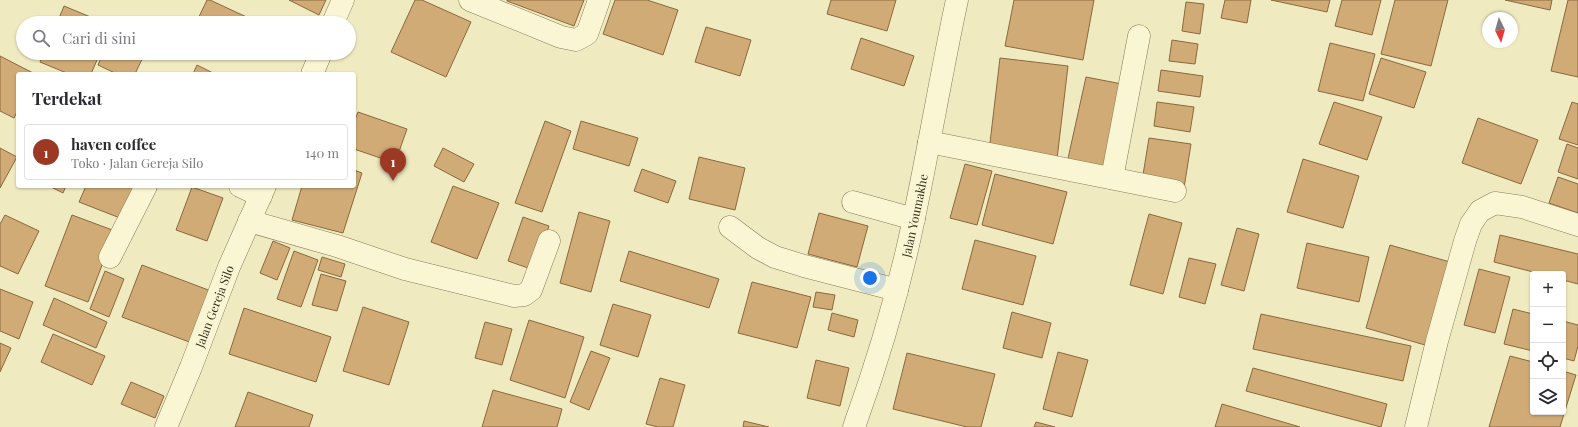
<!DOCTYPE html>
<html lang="id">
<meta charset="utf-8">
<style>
body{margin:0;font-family:"Playfair Display",serif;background:#f7f7f7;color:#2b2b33}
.controls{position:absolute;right:12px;bottom:12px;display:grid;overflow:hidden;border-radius:4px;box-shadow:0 1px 3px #0004}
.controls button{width:36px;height:36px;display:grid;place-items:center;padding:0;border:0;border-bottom:1px solid #e1e1e2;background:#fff;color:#2b2b33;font:20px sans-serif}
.compass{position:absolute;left:1482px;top:12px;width:36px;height:36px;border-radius:50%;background:#fff;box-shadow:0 1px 3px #0004;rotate:175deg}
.you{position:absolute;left:870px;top:278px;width:14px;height:14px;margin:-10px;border:3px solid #fff;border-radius:50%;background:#1a73e8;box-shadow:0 0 0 6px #1a73e833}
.badge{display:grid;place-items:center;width:26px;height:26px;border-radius:50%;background:#9c3925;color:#fff;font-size:13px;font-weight:700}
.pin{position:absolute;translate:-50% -33px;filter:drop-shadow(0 1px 2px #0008)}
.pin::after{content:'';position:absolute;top:21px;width:14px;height:12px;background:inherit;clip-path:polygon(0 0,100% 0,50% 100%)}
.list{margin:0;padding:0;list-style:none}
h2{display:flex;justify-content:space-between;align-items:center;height:52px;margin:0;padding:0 16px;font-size:17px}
h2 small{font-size:13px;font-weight:400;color:#7c7c81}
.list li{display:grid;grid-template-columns:26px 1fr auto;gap:12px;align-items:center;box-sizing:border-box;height:56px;margin:0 8px 8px;padding:0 8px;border:1px solid #e1e1e2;border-radius:4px}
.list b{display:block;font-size:15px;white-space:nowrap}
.list p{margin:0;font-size:13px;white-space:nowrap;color:#7c7c81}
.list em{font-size:13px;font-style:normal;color:#7c7c81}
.icon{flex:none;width:22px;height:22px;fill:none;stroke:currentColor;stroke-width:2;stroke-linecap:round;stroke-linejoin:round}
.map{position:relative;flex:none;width:1578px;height:427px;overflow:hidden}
.search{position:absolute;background:#fff;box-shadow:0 1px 3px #0004;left:16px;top:16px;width:340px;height:44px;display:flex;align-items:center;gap:10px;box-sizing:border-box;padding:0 14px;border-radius:22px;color:#7c7c81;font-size:15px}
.panel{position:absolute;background:#fff;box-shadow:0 1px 3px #0004;left:16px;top:72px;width:340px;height:116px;border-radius:4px}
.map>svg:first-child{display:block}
</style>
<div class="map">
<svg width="1578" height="427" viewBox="0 0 1578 427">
<rect width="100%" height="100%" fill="#f0eac1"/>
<path fill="#d0ab75" stroke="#8a693c" d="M207 0H210L253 20 252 23H196Z
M289 0H326L319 15Z
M415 0H422L471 22 446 77 391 52Z
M507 0H584L574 26 507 1Z
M615 0H647L678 10 663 55 603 34Z
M831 0H896L887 31 827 14Z
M1014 0H1094L1083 60 1005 46Z
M1225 0H1251L1247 23 1221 18Z
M1271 0H1330L1327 12Z
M1342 0H1381L1372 35 1335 26Z
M1395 0H1448L1431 66 1381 54Z
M1505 0H1552L1550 10Z
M1568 0H1578V77L1551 71Z
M1186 2 1204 4 1200 34 1182 31Z
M64 6 105 23H57Z
M706 27 751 40 740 76 695 62Z
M861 38 914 56 904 86 851 69Z
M1172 40 1198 44 1195 64 1169 61Z
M1330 43 1375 54 1363 101 1318 91Z
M44 53H100L91 74H69L40 62Z
M103 53H145L135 74H117L98 65Z
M220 53H237L234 59Z
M0 56 35 74H18V110L14 118 0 111Z
M1000 58 1068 66 1057 159 989 151Z
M1381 58 1426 72 1414 108 1369 94Z
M197 65 215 74H193Z
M1161 70 1203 76 1200 97 1158 91Z
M1086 77 1122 84 1104 171 1067 163Z
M1157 102 1194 107 1190 132 1154 126Z
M1334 102 1382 117 1367 160 1319 144Z
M1572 102 1578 104V145L1559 139Z
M358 112 407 129 395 163 354 149V122Z
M1478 118 1538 140 1521 184 1462 163Z
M545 121 571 131 542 212 515 203Z
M581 121 638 138 629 166 573 149Z
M1149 138 1191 144 1184 188 1142 181Z
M1567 144 1578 148V179L1558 172Z
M0 148 17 157 0 188Z
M443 148 474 164 464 182 434 166Z
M699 157 745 168 735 210 689 199Z
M1303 159 1359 176 1343 228 1287 212Z
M965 164 992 171 977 225 950 218Z
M642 169 676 181 668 203 634 191Z
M354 170 362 173 343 233 292 220 302 186H354Z
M995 174 1067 192 1053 244 982 225Z
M1558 177 1578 184V213L1549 203Z
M49 186H66L63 193Z
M86 186H134L120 218 79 202Z
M453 186 499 203 477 259 431 242Z
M192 187 223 198 207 241 176 230Z
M579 212 610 221 591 292 560 283Z
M819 213 868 226 857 267 808 254Z
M1149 214 1182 223 1163 294 1130 285Z
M5 215 39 231 18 274 0 266V224Z
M72 215 115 231 88 302 45 286Z
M523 217 549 226 534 270 508 261Z
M1237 228 1259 234 1244 291 1221 285Z
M1500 235 1578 254V284L1563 280V274H1541L1494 262Z
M975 240 1036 256 1023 305 962 289Z
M273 241 290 248 277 280 260 273Z
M1307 243 1369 257 1359 302 1297 288Z
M1390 245 1450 262 1425 345 1366 328Z
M294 251 318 260 301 307 277 299Z
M629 251 719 279 709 308 620 281Z
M322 257 345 264 341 277 318 270Z
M1189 258 1216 264 1205 304 1179 297Z
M142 265 211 291 192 343 122 317Z
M1479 269 1510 277 1495 333 1464 325Z
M105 271 124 279 109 317 90 309Z
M321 274 346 281 337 311 312 305Z
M752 282 811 297 797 348 738 333Z
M0 289 33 302 19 339 0 331Z
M816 292 835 295 832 310 813 307Z
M54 298 107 322 96 348 43 325Z
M613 304 651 315 638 357 600 345Z
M363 307 409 322 389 385 343 371Z
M244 308 331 337 316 382 229 354Z
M1513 309 1533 314V351L1504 344Z
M1012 312 1051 323 1042 358 1003 348Z
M832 313 858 320 854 337 828 330Z
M1261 314 1411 346 1403 381 1253 349Z
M529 320 584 337 565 398 510 380Z
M1563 321 1578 325V346L1574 361 1563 358Z
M485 322 512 329 502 365 475 358Z
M53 334 105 356 92 385 41 362Z
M0 343 11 348 0 372Z
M591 351 610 358 589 410 570 402Z
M1058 352 1088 360 1072 417 1043 409Z
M907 353 995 374 981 427H967L893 409Z
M1510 356 1533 362V412H1563V371L1576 375 1560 427H1489Z
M816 360 849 368 840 406 807 398Z
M1253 368 1387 404 1381 427 1246 391Z
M660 378 685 385 673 427H658L646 424Z
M131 382 164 396 155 418 121 404Z
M493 390 562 409 557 427H482Z
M248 392 313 415 309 427H235Z
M1222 404 1300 427H1215Z
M744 421 769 427H743Z
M1036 422 1055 427H1034Z"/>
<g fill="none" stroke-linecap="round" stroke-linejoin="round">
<defs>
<g id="minor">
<path d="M470 0 561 37 576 40 587 34 599 0"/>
<path d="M333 23 343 0"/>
<path d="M312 74 321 53"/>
<path d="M929 142 1175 191"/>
<path d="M1112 178 1139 36"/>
<path d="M240 186 261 196"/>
<path d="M853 202 914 219"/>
<path d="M249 221 337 246 405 269 514 296 524 295 531 290 549 241"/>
<path d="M730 227 758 248 775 257 804 266 897 290"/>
<path d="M110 257 146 186"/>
<path id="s1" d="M166 427 191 367 229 267 265 186"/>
<path id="s2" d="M854 427C875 369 893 310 907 250 926 167 939 83 957 0"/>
<path d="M1416 427 1437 341 1465 241 1471 224 1480 211 1495 203 1522 207 1578 225"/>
</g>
</defs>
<use href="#minor" stroke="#8a7b57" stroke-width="23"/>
<use href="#minor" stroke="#faf6d4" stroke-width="22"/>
</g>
<g text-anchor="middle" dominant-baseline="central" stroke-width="3" stroke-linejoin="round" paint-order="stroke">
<g font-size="12" fill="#392f1d" stroke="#f7f3d1">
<text stroke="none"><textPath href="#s2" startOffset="220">Jalan Youmakhe</textPath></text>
<text stroke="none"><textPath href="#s1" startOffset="130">Jalan Gereja Silo</textPath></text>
</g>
</g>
</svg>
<div class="controls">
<button>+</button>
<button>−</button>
<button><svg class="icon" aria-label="locate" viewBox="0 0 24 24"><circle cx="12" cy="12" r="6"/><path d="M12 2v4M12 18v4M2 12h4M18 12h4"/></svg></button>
<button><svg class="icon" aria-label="layers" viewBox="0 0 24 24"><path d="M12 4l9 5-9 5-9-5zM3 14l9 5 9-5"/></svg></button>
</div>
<svg class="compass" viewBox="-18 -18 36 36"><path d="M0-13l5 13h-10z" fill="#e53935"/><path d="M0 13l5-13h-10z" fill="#7c7c81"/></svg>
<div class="you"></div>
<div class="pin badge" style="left:393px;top:181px">1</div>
<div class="search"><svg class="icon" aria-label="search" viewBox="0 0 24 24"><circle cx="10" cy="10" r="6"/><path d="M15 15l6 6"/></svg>Cari di sini</div>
<section class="panel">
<h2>Terdekat<small></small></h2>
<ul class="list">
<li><span class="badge">1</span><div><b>haven coffee</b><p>Toko · Jalan Gereja Silo</p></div><em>140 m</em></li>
</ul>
</section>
</div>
